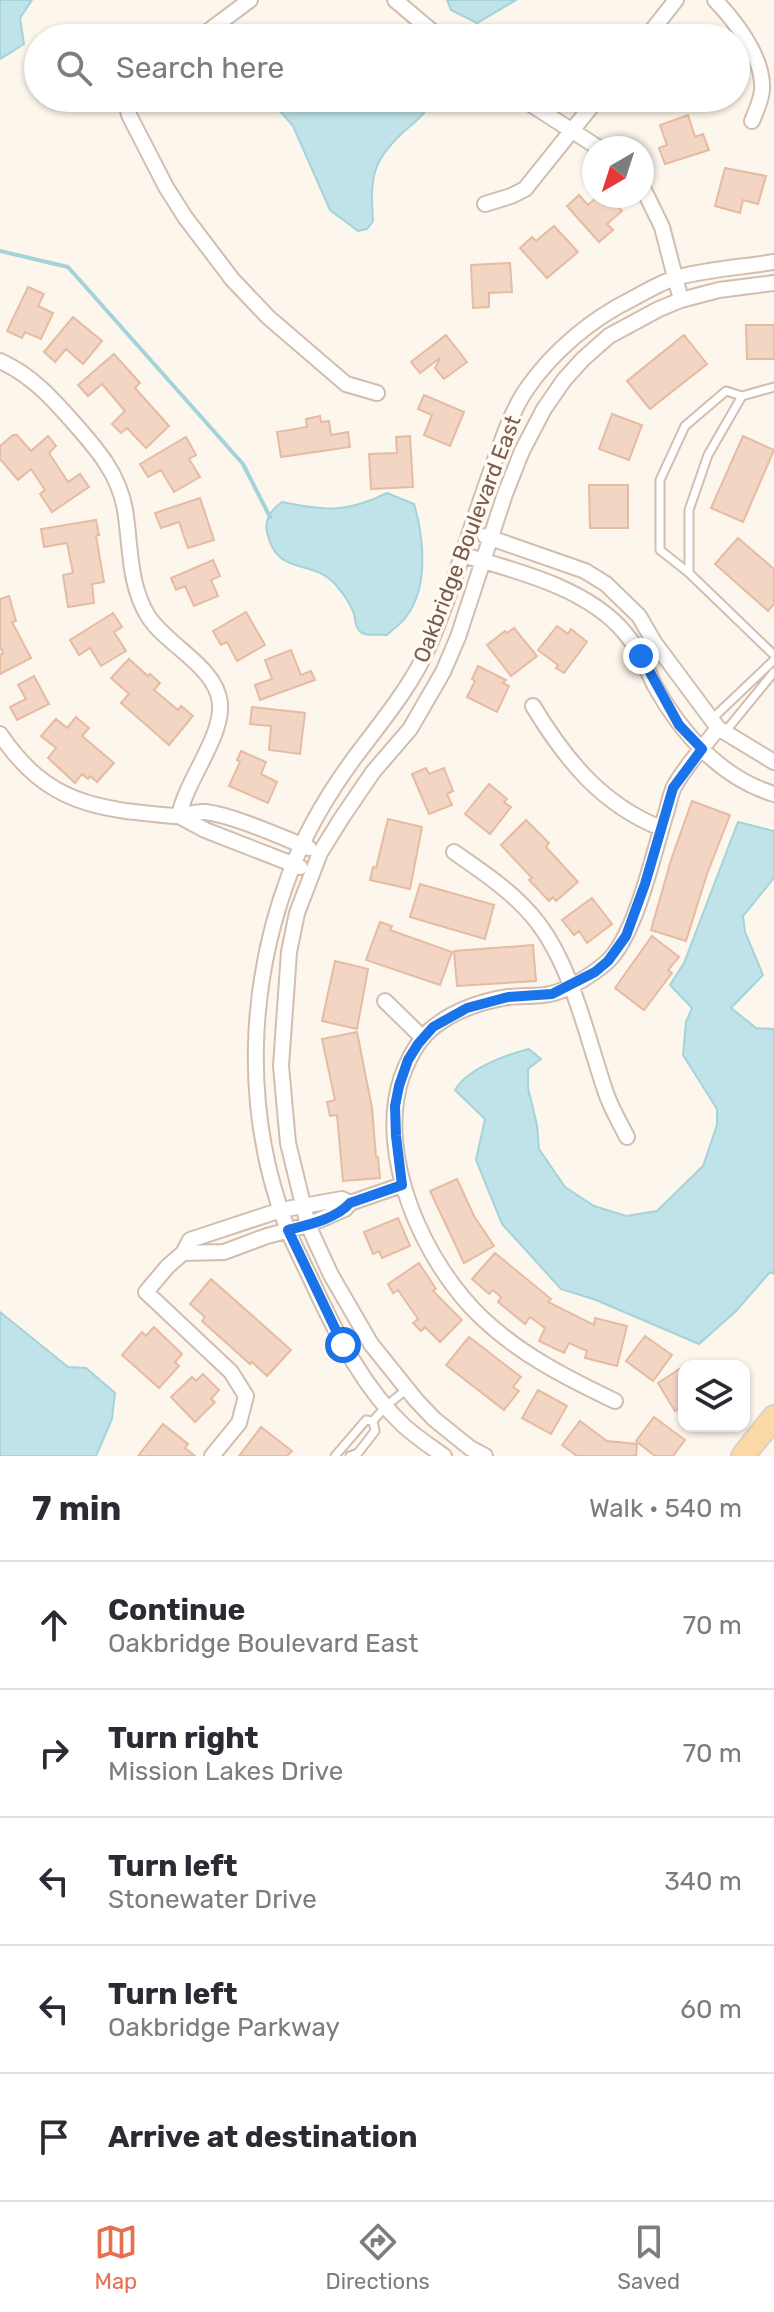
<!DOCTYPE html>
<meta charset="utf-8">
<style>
body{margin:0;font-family:Rubik,sans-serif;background:#f7f7f7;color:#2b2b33}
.controls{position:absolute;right:24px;bottom:24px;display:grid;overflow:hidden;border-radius:16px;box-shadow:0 2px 6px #0004}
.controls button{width:72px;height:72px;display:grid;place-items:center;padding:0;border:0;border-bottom:2px solid #e1e1e2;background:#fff;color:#2b2b33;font:40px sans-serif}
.compass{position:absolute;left:582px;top:136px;width:72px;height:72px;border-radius:50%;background:#fff;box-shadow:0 2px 6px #0004;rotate:219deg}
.stop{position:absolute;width:24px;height:24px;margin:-18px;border:6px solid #1a73e8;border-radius:50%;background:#fff}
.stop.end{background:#1a73e8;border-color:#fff;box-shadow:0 2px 8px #0008}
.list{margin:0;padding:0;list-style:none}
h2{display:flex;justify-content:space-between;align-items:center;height:104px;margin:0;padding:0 32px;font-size:34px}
h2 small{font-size:26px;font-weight:400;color:#7c7c81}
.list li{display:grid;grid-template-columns:52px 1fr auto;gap:24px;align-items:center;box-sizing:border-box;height:128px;padding:0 32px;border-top:2px solid #e1e1e2}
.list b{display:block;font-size:30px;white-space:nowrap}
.list p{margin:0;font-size:26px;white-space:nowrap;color:#7c7c81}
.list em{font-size:26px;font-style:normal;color:#7c7c81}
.icon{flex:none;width:44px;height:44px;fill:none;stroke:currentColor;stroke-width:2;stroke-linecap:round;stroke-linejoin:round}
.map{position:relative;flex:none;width:774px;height:1456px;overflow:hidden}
.search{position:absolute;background:#fff;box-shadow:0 2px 6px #0004;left:24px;right:24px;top:24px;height:88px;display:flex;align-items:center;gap:20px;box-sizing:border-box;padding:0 28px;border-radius:44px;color:#7c7c81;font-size:30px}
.sheet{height:744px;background:#fff}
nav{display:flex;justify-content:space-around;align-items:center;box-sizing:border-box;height:112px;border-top:2px solid #e1e1e2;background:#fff;font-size:22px;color:#7c7c81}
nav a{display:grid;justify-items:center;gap:4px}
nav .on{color:#e76f51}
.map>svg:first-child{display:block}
</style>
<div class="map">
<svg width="774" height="1456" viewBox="0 0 774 1456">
<rect width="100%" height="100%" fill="#fdf6ec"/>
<path fill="#bfe3e8" stroke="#a5d3da" stroke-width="2" d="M0 0H32L20 18 24 44 0 59Z
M447 0H516L477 23 451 10Z
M269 98H431C428 111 419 119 409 127 372 159 370 175 373 221L367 229 358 231 330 210 293 126Z
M387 493 414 504C424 538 429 587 406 617 401 624 393 629 387 635 380 634 368 636 362 633 354 629 356 617 353 611 349 602 342 592 336 585 311 557 277 578 267 532 264 518 272 509 282 502 325 511 347 513 387 493Z
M738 822 774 831V878L743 916 745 932 763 975 731 1008 756 1028 774 1029V1274L770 1272 736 1311 699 1344 596 1300 561 1289 502 1224 476 1160 485 1119 455 1090C467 1069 505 1055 529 1049L541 1059 528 1069V1088L537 1125 539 1149 565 1187 594 1206 626 1216 657 1211 703 1166 717 1125V1109L683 1055 686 1022 692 1008 670 985 684 963Z
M0 1312 68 1367 86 1368 115 1393 112 1419 96 1456H0Z"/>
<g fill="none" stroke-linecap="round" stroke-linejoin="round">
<path stroke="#a5d3da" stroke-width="4" d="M0 251 68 267 243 464 270 517"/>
</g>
<path fill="#f3d5c3" stroke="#e6bba3" stroke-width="2" d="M688 115 695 137 703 134 709 150 665 164 659 148 667 145 660 125Z
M725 168 766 176 758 204 743 200 740 213 715 206Z
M579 195 588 205 598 196H609L622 211 607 224 613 230 599 242 567 206Z
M554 226 578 252 547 278 520 248 532 237 536 241Z
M510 263 512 292 489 293V307L473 308 471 265Z
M28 287 44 294 38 306 53 313 41 339 25 332 22 338 7 331Z
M73 317 102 341 83 364 66 349 55 362 44 352Z
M746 325H774V359H747Z
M446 335 467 362 444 379 435 368 440 358 420 373 411 362Z
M684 335 707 364 650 409 627 381Z
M114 354 140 383 135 388 169 426 146 448 127 428 121 433 112 424 125 411 102 384 88 396 78 385Z
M424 395 464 412 450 446 424 435 432 415 418 409Z
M612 414 642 425 629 460 599 449Z
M320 416 321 422 329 421 331 435 348 432 350 447 281 457 277 432 307 427 306 419Z
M13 435H17L31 451 48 436 56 446 49 453 68 482 80 474 89 487 52 512 40 494 45 490 31 469 18 480 0 459V446Z
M410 436 413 487 371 489 369 454 397 453 396 437Z
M743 436 774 450 743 522 711 508Z
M186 437 196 455 189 459 200 477 174 492 161 470 148 477 140 464Z
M589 485H628V528H590Z
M200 498 214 540 188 548 179 522 161 528 155 513Z
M96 520 99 535 96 536 104 582 92 584 94 603 68 607 63 575 73 573 67 543 44 547 41 529Z
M738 538 774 569V604L768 611 715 564Z
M213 560 220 576 211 580 218 596 194 606 185 586 176 590 171 578Z
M9 596 16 621 12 622 31 658 0 674V655L3 653 0 646V599Z
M246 612 265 645 237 661 227 642 221 645 213 631Z
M113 613 122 627 114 632 126 651 101 666 90 648 79 655 70 640Z
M557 626 568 634 571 629 587 642 564 673 556 668 558 665 538 650Z
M514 628 537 656 511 676 487 645 505 631 507 633Z
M291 650 301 675 311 671 315 680 260 700 255 685 272 679 265 660Z
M129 659 148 676 150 674 160 683 154 690 178 710 181 706 193 716 169 745 121 703 129 694 111 678Z
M478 666 506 680 503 683 509 686 497 712 467 697 475 681 472 679Z
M34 676 49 704 17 720 10 707 26 699 18 685Z
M252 707 305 713 300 754 269 750 271 726 250 724Z
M76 717 89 728 82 736 114 763 97 782 90 776 88 779 82 774 75 783 48 758 56 748 41 736 56 719 67 728Z
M241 751 266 762 261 774 277 782 268 803 229 786 240 762 237 760Z
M426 768 429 774 444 768 453 791 447 794 452 805 429 814 412 774Z
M489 784 507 799 504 802 511 807 490 834 465 814Z
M692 801 730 815 707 874 686 941 651 930 671 860Z
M388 819 422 827 410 889 370 880 373 867 376 868Z
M526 820 549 843 546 847 578 882 556 901 553 897 549 901 529 880 532 878 501 845Z
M420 884 494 905 485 939 410 917Z
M592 898 612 924 587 943 579 931 574 935 562 920Z
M380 922 392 926 390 930 452 952 440 985 366 960Z
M652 936 679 957 668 970 672 973 644 1010 615 988Z
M533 945 536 981 457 986 454 951Z
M335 961 368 969 357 1029 322 1021Z
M357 1032 372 1108 376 1157H378L380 1178 343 1181 337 1115 330 1116 327 1102 335 1100 322 1039Z
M457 1179 474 1216 494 1246 464 1263 430 1191Z
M398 1218 410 1246 382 1258 379 1251 373 1254 364 1232Z
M495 1253 551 1299 548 1302 594 1325 595 1318 627 1326 617 1366 585 1358 587 1351 569 1343 564 1353 539 1341 545 1328 530 1317 525 1324 498 1302 501 1297 493 1290 489 1294 472 1279Z
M419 1263 436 1289 433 1291 462 1320 440 1342 425 1327 421 1331 413 1323 418 1319 398 1290 393 1293 388 1284Z
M211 1279 291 1350 267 1376 252 1362 250 1364 202 1321 205 1317 190 1304Z
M154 1327 182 1354 175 1362 179 1366 159 1388 122 1355 142 1332 146 1336Z
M645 1336 672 1355 653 1381 626 1361Z
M469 1337 521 1377 513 1387 519 1391 504 1410 446 1365Z
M684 1366V1405L675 1411 658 1383Z
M203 1374 219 1390 211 1399 215 1402 195 1422 171 1397 192 1377 196 1381Z
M538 1390 567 1406 551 1434 522 1418Z
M654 1417 685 1440 673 1456H655L636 1441Z
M580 1421 607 1441 637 1444 636 1456H577L562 1445Z
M163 1424 188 1444 185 1448 195 1456H138Z
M261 1427 292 1451 287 1456H239Z"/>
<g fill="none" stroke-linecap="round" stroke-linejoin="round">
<defs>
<path id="lane" d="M774 387 742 396 726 391 685 426 660 480V550L689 573 774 655
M689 573V510L708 455 742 396
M712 719 774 660
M725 732 774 672
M335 1456 366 1420 373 1421 386 1406 407 1389
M350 1456 358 1453 375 1431 373 1421"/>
<path id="street" d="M395 0 440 38
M715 0C736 22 764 58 762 90 761 101 756 111 752 121
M199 38 250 0
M646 38 676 0
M125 98 129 115 166 187 185 217 232 279 268 317 346 384 377 393
M521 98 599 148
M642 186 662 227 681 300
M485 204 511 196 525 189 598 98
M0 361C31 375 51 397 73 422 97 449 119 474 125 510 131 546 128 583 148 616 167 646 216 666 220 703 223 737 186 780 179 816
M485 536 585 571 606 584 639 616 654 642 718 728 774 762
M463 555C517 571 588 588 625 633 639 649 646 668 655 686 681 733 721 778 774 794
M533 706C565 759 602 805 661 828
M0 734C47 804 96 809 174 816 185 816 195 811 205 812 233 815 281 837 309 848
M179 816 205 830 300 867
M454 852C484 873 515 893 538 923 573 969 587 1038 606 1093 611 1108 620 1123 627 1137
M385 1001 423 1038
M183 1253 224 1252 267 1236 308 1225 345 1209 350 1203 402 1185
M615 1401C567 1378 521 1355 482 1318 424 1263 375 1155 402 1076 409 1057 419 1038 435 1026 456 1010 483 1001 508 997 522 995 537 997 550 994 567 991 595 973 608 961 637 933 654 850 667 810 669 802 671 793 674 787 685 766 704 747 718 728
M212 1456 239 1423 246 1396 231 1372 146 1292 168 1266 183 1253 190 1240 281 1210 342 1199 350 1203
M444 1456C430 1446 416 1437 403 1425 364 1388 338 1337 315 1288 306 1268 295 1248 287 1228 243 1113 247 987 290 873 305 833 330 791 355 757 382 721 411 687 429 646 453 589 470 529 491 471 501 444 510 414 526 390 552 352 591 319 632 299 647 291 663 281 679 277 709 269 743 267 774 262
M485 1456 470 1448 434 1419 416 1400 371 1344 331 1275 308 1225 288 1143 281 1066 289 952 297 913 320 853 341 819 373 772 410 729 443 672 458 637 505 494 522 451 544 409 564 380 583 359 609 336 659 309 681 300 719 290 774 283"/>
<path id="primary" d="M743 1456 774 1417"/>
</defs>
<use href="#lane" stroke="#d1beb0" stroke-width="11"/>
<use href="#street" stroke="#d1beb0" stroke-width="18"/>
<use href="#primary" stroke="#dad1cd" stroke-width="26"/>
<use href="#lane" stroke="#fff" stroke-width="7"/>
<use href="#street" stroke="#fff" stroke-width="14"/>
<use href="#primary" stroke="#fbd9a5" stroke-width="22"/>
</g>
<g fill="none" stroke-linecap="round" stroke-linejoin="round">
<path stroke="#1a73e8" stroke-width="10" d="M343 1345 288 1230C308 1225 336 1219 350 1203L402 1185 396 1136 395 1106 399 1086 408 1060 418 1044 433 1027 467 1008 508 997 552 994 595 972 608 961 626 936 645 884 673 788 702 749 679 725 641 656"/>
</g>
<g text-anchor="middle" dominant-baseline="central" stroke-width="7" stroke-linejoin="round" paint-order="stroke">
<g font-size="22" fill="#7a5c4d" stroke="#fffaf3">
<text transform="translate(467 539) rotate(-69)">Oakbridge Boulevard East</text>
</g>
</g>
</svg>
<div class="controls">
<button><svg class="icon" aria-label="layers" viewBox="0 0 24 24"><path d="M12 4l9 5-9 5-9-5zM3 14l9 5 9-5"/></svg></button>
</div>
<svg class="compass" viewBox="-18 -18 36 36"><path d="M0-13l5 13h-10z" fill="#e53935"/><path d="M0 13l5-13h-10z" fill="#7c7c81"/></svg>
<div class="stop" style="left:343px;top:1345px"></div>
<div class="stop end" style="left:641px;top:656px"></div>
<div class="search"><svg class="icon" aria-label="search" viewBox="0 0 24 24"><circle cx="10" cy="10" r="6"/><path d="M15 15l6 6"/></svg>Search here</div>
</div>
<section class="sheet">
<h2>7 min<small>Walk · 540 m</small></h2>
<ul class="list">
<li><svg class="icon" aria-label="ahead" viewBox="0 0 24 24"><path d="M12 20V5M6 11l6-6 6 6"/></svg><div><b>Continue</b><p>Oakbridge Boulevard East</p></div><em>70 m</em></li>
<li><svg class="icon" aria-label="right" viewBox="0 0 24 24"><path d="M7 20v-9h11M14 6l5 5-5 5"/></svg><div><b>Turn right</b><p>Mission Lakes Drive</p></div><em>70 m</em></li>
<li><svg class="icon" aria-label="left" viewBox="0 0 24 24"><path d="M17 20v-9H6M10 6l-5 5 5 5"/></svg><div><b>Turn left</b><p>Stonewater Drive</p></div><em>340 m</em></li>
<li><svg class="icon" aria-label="left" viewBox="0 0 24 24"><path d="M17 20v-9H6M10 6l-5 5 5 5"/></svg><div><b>Turn left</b><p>Oakbridge Parkway</p></div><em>60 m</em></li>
<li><svg class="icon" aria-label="arrive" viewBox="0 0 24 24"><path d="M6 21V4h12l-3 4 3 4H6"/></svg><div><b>Arrive at destination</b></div></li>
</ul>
</section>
<nav>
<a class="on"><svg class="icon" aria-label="map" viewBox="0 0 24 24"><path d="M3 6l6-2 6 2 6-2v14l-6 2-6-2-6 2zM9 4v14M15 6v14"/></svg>Map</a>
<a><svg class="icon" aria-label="directions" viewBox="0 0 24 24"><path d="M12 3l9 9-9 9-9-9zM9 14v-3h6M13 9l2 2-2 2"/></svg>Directions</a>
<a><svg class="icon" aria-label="saved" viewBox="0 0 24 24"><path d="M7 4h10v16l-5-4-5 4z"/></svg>Saved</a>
</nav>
